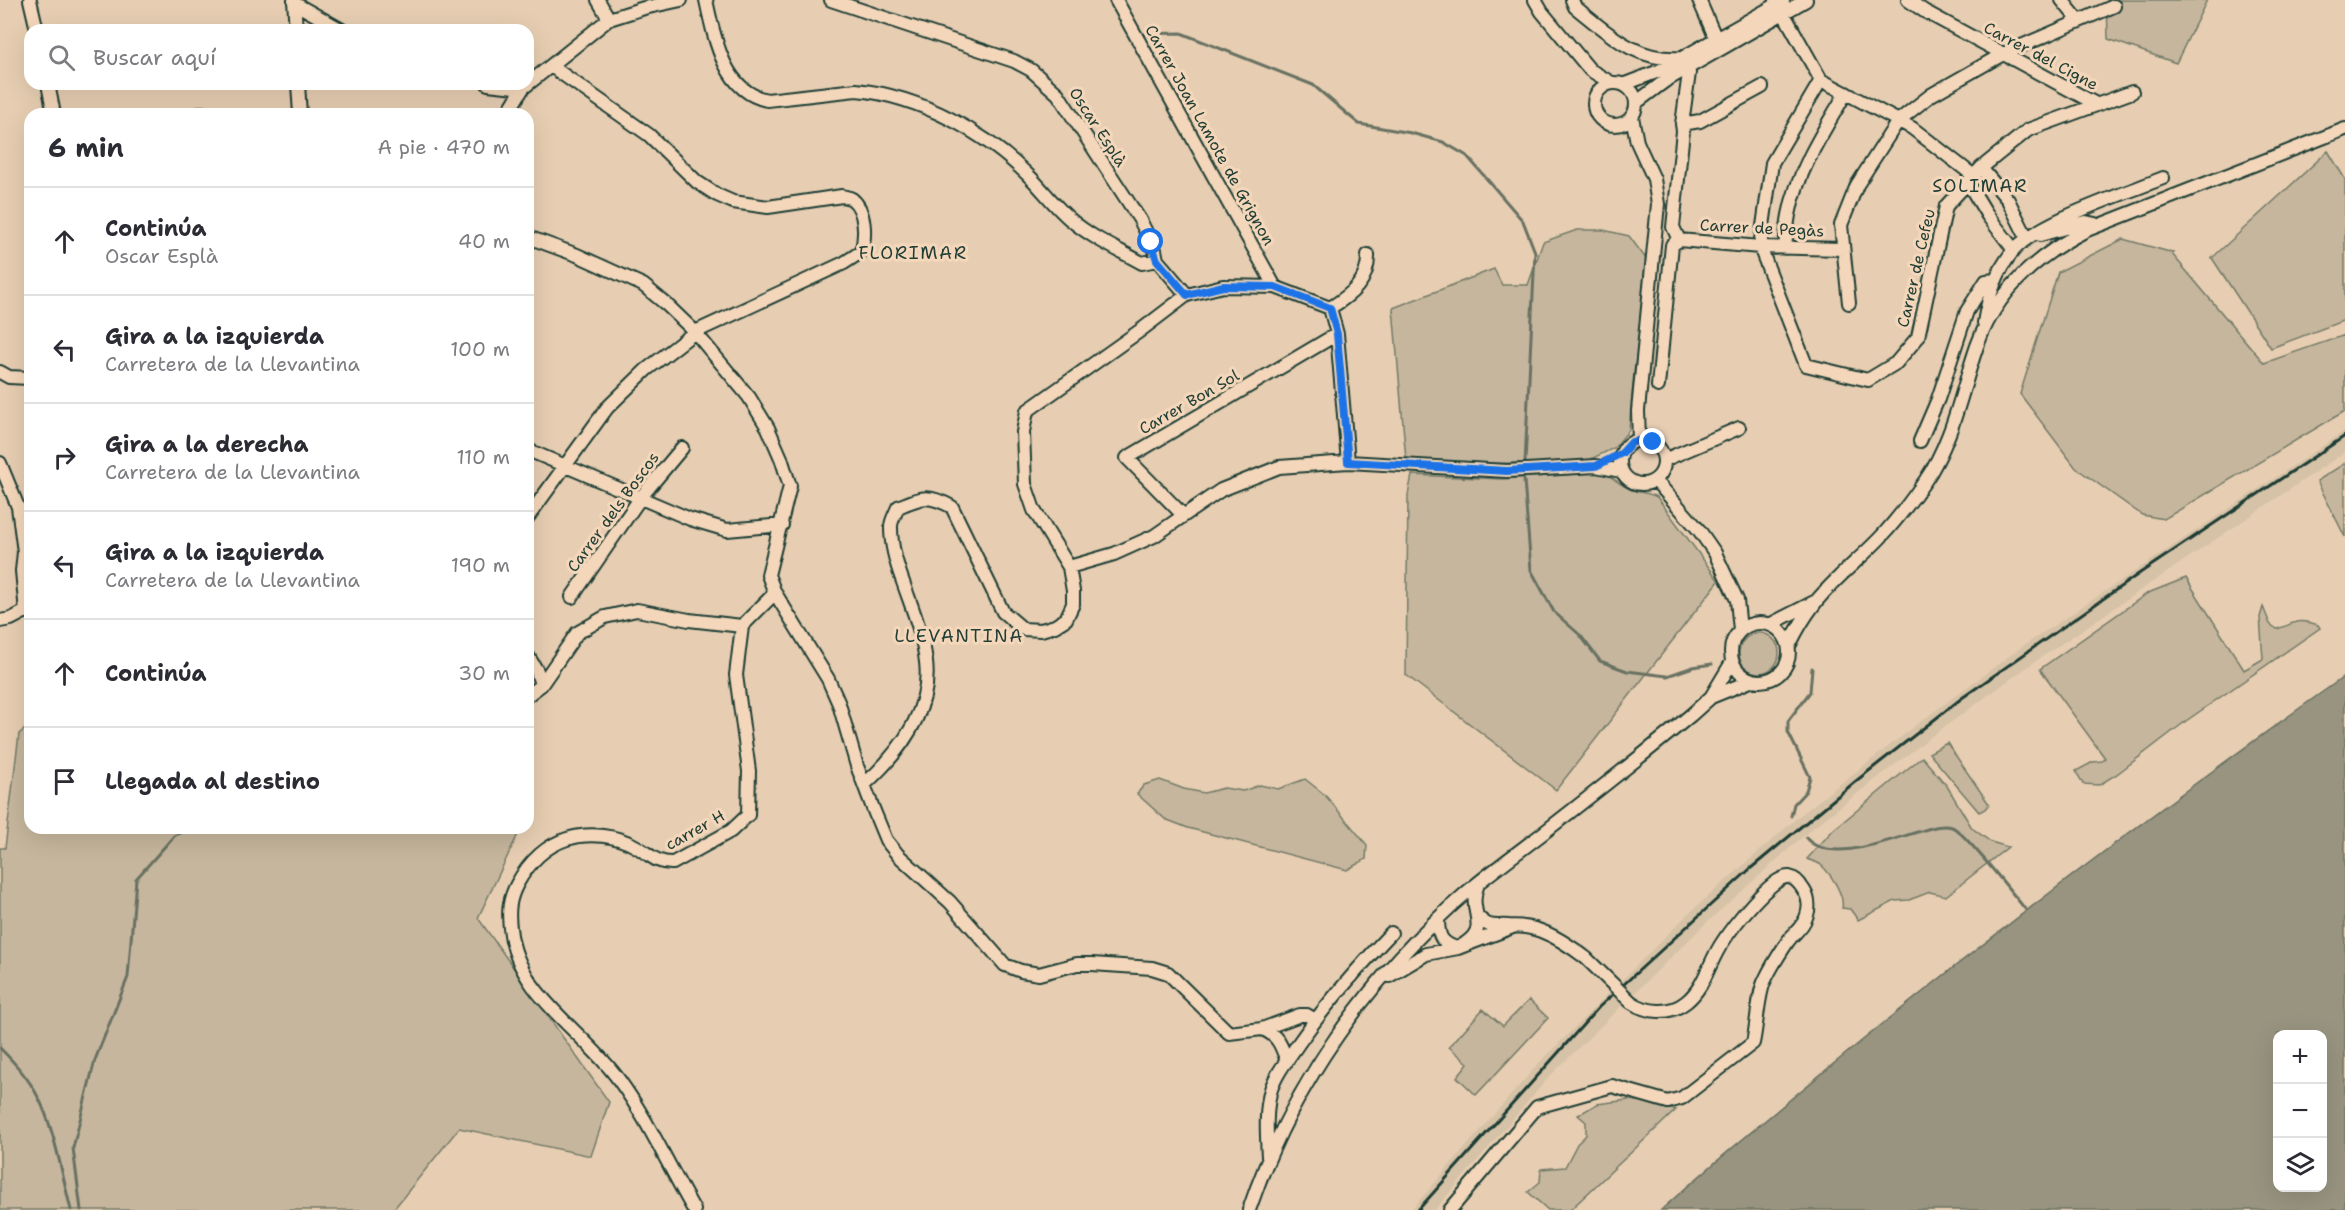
<!DOCTYPE html>
<html lang="es">
<meta charset="utf-8">
<style>
body{margin:0;font-family:"Shantell Sans",sans-serif;background:#f7f7f7;color:#2b2b33}
.controls{position:absolute;right:18px;bottom:18px;display:grid;overflow:hidden;border-radius:12px;box-shadow:0 6px 24px #0002}
.controls button{width:54px;height:54px;display:grid;place-items:center;padding:0;border:0;border-bottom:2px solid #e1e1e2;background:#fff;color:#2b2b33;font:30px sans-serif}
.stop{position:absolute;width:18px;height:18px;margin:-14px;border:4px solid #1a73e8;border-radius:50%;background:#fff}
.stop.end{background:#1a73e8;border-color:#fff;box-shadow:0 2px 6px #0008}
.list{margin:0;padding:0;list-style:none}
h2{display:flex;justify-content:space-between;align-items:center;height:78px;margin:0;padding:0 24px;font-size:26px}
h2 small{font-size:20px;font-weight:400;color:#7c7c81}
.list li{display:grid;grid-template-columns:39px 1fr auto;gap:18px;align-items:center;box-sizing:border-box;height:108px;padding:0 24px;border-top:2px solid #e1e1e2}
.list b{display:block;font-size:22px;white-space:nowrap}
.list p{margin:0;font-size:20px;white-space:nowrap;color:#7c7c81}
.list em{font-size:20px;font-style:normal;color:#7c7c81}
.icon{flex:none;width:33px;height:33px;fill:none;stroke:currentColor;stroke-width:2;stroke-linecap:round;stroke-linejoin:round}
.map{position:relative;flex:none;width:2345px;height:1210px;overflow:hidden}
.search{position:absolute;background:#fff;box-shadow:0 6px 24px #0002;left:24px;top:24px;width:510px;height:66px;display:flex;align-items:center;gap:15px;box-sizing:border-box;padding:0 21px;border-radius:18px;color:#7c7c81;font-size:22px}
.panel{position:absolute;background:#fff;box-shadow:0 6px 24px #0002;left:24px;top:108px;width:510px;height:726px;border-radius:18px}
.map>svg:first-child{display:block}
</style>
<div class="map">
<svg width="2345" height="1210" viewBox="0 0 2345 1210">
<rect width="100%" height="100%" fill="#e7ceb2"/>
<filter id="ink" filterUnits="userSpaceOnUse"><feTurbulence type="fractalNoise" baseFrequency=".0167" numOctaves="2"/><feDisplacementMap in="SourceGraphic" scale="12" xChannelSelector="R" yChannelSelector="G"/><feConvolveMatrix kernelMatrix="1 2 1 2 8 2 1 2 1" color-interpolation-filters="sRGB"/></filter>
<g filter="url(#ink)">
<path fill="#d6c2a7" d="M2345 431V452L2030 665 1928 739 1810 830 1703 926 1550 1076 1435 1210H1411L1538 1064 1687 915 1798 817 1916 725 2020 648Z"/>
<path fill="#c6b69d" stroke="#727a68" stroke-width="1.5" d="M2107 0H2207L2176 63 2108 39Z
M2328 151 2345 179V320L2271 348 2212 258Z
M1577 230H1603L1629 236 1650 264 1634 372 1629 430 1614 448 1589 460 1535 463 1429 464 1406 460 1393 308 1494 269 1502 285H1528L1543 242Z
M2123 239 2173 253 2172 254 2264 363 2345 335V411L2164 519 2142 515 2076 468 2020 394 2058 272Z
M2345 463V537L2317 481Z
M1590 473C1616 473 1611 481 1630 489 1639 493 1648 492 1657 497L1719 581 1556 790 1406 675 1408 495 1412 475 1502 479Z
M2186 578 2244 670 2263 659 2260 617 2263 607 2270 624 2277 629C2296 623 2297 618 2318 625L2320 628 2186 721 2117 774 2099 785 2083 784 2076 771 2093 762 2102 761 2105 758 2040 669 2148 593Z
M1739 653a20 20 0 1 1 40 0a20 20 0 1 1-40 0Z
M30 725V828H521L478 918 609 1102 591 1156 459 1128 393 1210H0V848H5L19 734Z
M1947 743 1989 804 1985 809 1979 812 1929 753Z
M1922 757 1947 786 1972 828 1991 842 2008 847 1946 896 1930 892 1909 900 1895 901 1858 920 1850 909 1842 908C1845 895 1830 873 1821 865 1817 862 1811 861 1807 859L1833 830Z
M1305 779 1325 795 1367 845 1366 859 1347 870 1188 828 1165 819 1137 794 1144 785 1160 780 1184 789 1204 793 1224 788 1243 791 1260 785 1278 789Z
M1529 1000 1548 1018 1476 1095 1457 1077 1468 1063 1449 1047 1483 1009 1503 1026Z
M1628 1100 1648 1102 1656 1106 1676 1110 1570 1210H1548L1528 1192 1540 1182 1541 1169 1565 1167 1577 1144 1586 1135V1122L1578 1115 1597 1104Z"/>
<path fill="#989480" stroke="#687162" stroke-width="1.5" fill-rule="evenodd" d="M2345 676V1210H1661C1725 1152 1792 1098 1859 1043 2017 915 2179 793 2345 676ZM2278 1034H2322V1188H2278Z"/>
<g fill="none" stroke-linecap="round" stroke-linejoin="round">
<path stroke="#687162" stroke-width="3" d="M1140 34 1181 33 1313 85 1359 124 1411 133 1443 142 1467 156 1523 221 1535 252 1525 463
M1524 480 1531 570 1554 612 1580 635 1600 661 1627 671 1667 676 1693 667 1712 664
M1791 816 1794 804 1806 791 1810 777 1788 732V721L1810 692 1812 668
M1806 838C1829 865 1892 839 1921 831 1931 828 1942 824 1952 827 1964 831 2015 897 2026 910
M0 1048C14 1062 28 1077 37 1095 54 1126 62 1175 71 1210
M81 1210 73 1148 95 1060 128 977 136 879 174 836 189 828"/>
<defs>
<path id="minor" d="M30 0 37 30
M294 0 296 30
M598 0 609 19
M706 0C714 37 724 92 767 100L856 90C920 96 985 132 1030 177 1044 191 1056 208 1071 220 1092 238 1119 250 1142 263L1157 260
M831 0 1014 61 1031 70 1058 94 1140 220 1155 250 1157 260 1187 295
M1116 0 1275 287
M1535 0 1542 12 1590 70 1610 82
M1572 0 1575 7C1609 34 1636 62 1683 58L1689 73 1682 124 1683 131 1673 227 1679 240
M1699 0 1719 46
M1776 0 1821 80 1912 128 1974 176
M1908 0 1924 11 2096 104
M2062 0 2079 21
M294 3 342 30
M1821 80 1772 163 1760 247 1806 365 1868 380 1896 363 1918 337 1946 206 1981 168 2028 130 2132 92
M1594 104a21 21 0 1 1 42 0a21 21 0 1 1-42 0Z
M48 84 54 114
M298 84 300 114
M488 84 523 88
M1625 84 1659 71 1783 1
M1637 102 1665 81 1806 0
M200 114 202 113
M507 114 523 88 609 19 644 8 681 0
M1632 117 1637 142 1654 179 1658 204 1638 411 1639 440
M1682 124 1700 121 1762 87
M1981 168 2008 200 2027 238
M1968 183 1988 216 2014 250
M2040 235 2086 222 2095 224
M528 237 577 255 643 285 666 304 695 332 749 397 768 428 781 458 790 486 768 575 775 593 828 679 839 704 857 766 874 811 886 840 898 855 950 902 1005 965 1021 971 1039 974 1077 964H1092L1152 968 1168 973 1229 1033 1262 1029 1300 1015H1307L1315 1020
M1679 240 1760 247 1843 249
M1785 248C1786 237 1787 226 1789 215 1797 172 1824 130 1846 93
M1849 303 1841 225 1857 185 1898 121 1931 95 2003 54 2114 6
M1330 308C1351 295 1369 281 1368 255
M1984 323C1988 297 1996 272 2013 251 2038 221 2125 194 2163 178
M0 372 9 377 30 378
M1658 386 1672 245 1679 240
M1620 462a22 22 0 1 1 44 0a22 22 0 1 1-44 0Z
M1920 441 1938 399 1967 311 1986 281 1996 280
M528 450 690 519 727 530 782 525
M1664 460 1739 428
M0 463 18 507 24 552 22 571 26 612
M1655 480 1699 530 1715 553 1737 600 1740 630
M1183 515 1127 458 1337 334
M528 517 607 408 646 370 695 332 844 263 861 252C866 237 866 210 852 199 849 197 845 197 842 196L768 207 733 202 717 195 697 182 649 135 551 66
M1069 567 1114 554 1154 536 1221 490 1279 467 1348 462 1507 471 1596 466 1621 471
M572 597 641 497 682 448
M0 621 11 619 30 609
M1731 652a29 29 0 1 1 58 0a29 29 0 1 1-58 0Z
M1771 624 1814 602
M1789 646C1796 631 1805 616 1815 603 1832 581 1860 559 1880 538 1896 521 1911 501 1925 481 1953 440 1961 392 1977 346 1996 292 2037 255 2087 230L2345 129
M528 656 537 671 541 685
M528 695 541 685 577 633 605 617 637 610 689 620 742 626 775 593
M1711 697 1753 680
M865 784C899 753 932 711 926 662 923 634 912 608 903 582 897 566 891 546 891 528 890 522 896 513 898 507 922 497 928 494 952 507L1003 612 1023 629 1041 630 1055 626 1066 619 1073 604V591L1069 567 1034 510 1025 484 1023 432 1027 411 1141 330 1187 295 1223 286 1275 287 1330 308 1337 334 1348 462
M1479 918C1490 929 1495 925 1509 926 1519 926 1531 927 1541 931 1557 937 1573 948 1586 958
M1438 919C1438 936 1441 944 1458 948 1496 927 1465 914 1478 884
M1389 976 1426 954 1458 948 1513 927
M1262 1029C1278 1035 1281 1045 1287 1061
M1268 1157C1267 1136 1265 1115 1270 1093 1274 1077 1285 1063 1294 1050 1323 1007 1356 970 1391 933
M694 1210C669 1167 648 1120 619 1080 582 1028 517 996 510 928 508 911 509 899 517 884 528 864 545 846 567 839 589 832 617 835 637 847 650 855 658 864 673 863L731 831 748 815 749 771 736 675 742 626
M1249 1210C1291 1086 1368 978 1467 892 1491 872 1517 853 1542 834 1592 795 1642 756 1691 715L1711 697 1732 662
M1450 1210 1537 1107 1612 1086 1668 1102 1682 1098 1753 1043C1757 1026 1758 993 1765 980 1771 967 1780 953 1788 941 1795 932 1804 926 1807 915 1810 906 1808 896 1803 889 1800 884 1795 878 1789 877 1773 874 1730 930 1722 943 1709 962 1705 987 1686 1002 1670 1015 1647 1013 1631 1002"/>
</defs>
<use href="#minor" stroke="#1f3d34" stroke-width="16"/>
<use href="#minor" stroke="#f4d7ba" stroke-width="12"/>
<path stroke="#1f3d34" stroke-width="3" d="M1418 1210 1599 1007 1750 869 1856 781 1962 698 2140 573 2345 436"/>
<defs>
<path id="minor-bridge" d="M1586 958 1631 1002"/>
</defs>
<use href="#minor-bridge" stroke="#1f3d34" stroke-width="16" stroke-linecap="butt"/>
<use href="#minor-bridge" stroke="#f4d7ba" stroke-width="12"/>
</g>
</g>
<g fill="none" stroke-linecap="round" stroke-linejoin="round" filter="url(#ink)">
<path stroke="#1a73e8" stroke-width="8" d="M1151 242 1157 260 1187 295 1223 286 1275 287 1330 308 1337 334 1348 462 1507 471 1596 466 1622 453 1632 442 1646 440 1653 442"/>
</g>
<g text-anchor="middle" dominant-baseline="central" stroke-width="6" stroke-linejoin="round" paint-order="stroke">
<g font-size="16" fill="#1f3d34" stroke="#f4d7ba">
<text transform="translate(2041 56) rotate(28)">Carrer del Cigne</text>
<text transform="translate(1098 127) rotate(57)">Oscar Esplà</text>
<text transform="translate(1210 135) rotate(61)">Carrer Joan Lamote de Grignon</text>
<text transform="translate(1762 228) rotate(3)">Carrer de Pegàs</text>
<text transform="translate(1916 268) rotate(-77)">Carrer de Cefeu</text>
<text transform="translate(1189 402) rotate(-30)">Carrer Bon Sol</text>
<text transform="translate(613 512) rotate(-54)">Carrer dels Boscos</text>
<text transform="translate(695 830) rotate(-29)">carrer H</text>
</g>
<g font-size="18" letter-spacing="1.5" fill="#1f3d34" stroke="#f4d7ba">
<text x="1980" y="186">SOLIMAR</text>
<text x="913" y="253">FLORIMAR</text>
<text x="959" y="636">LLEVANTINA</text>
</g>
</g>
</svg>
<div class="controls">
<button>+</button>
<button>−</button>
<button><svg class="icon" aria-label="layers" viewBox="0 0 24 24"><path d="M12 4l9 5-9 5-9-5zM3 14l9 5 9-5"/></svg></button>
</div>
<div class="stop" style="left:1151px;top:242px"></div>
<div class="stop end" style="left:1653px;top:442px"></div>
<div class="search"><svg class="icon" aria-label="search" viewBox="0 0 24 24"><circle cx="10" cy="10" r="6"/><path d="M15 15l6 6"/></svg>Buscar aquí</div>
<section class="panel">
<h2>6 min<small>A pie · 470 m</small></h2>
<ul class="list">
<li><svg class="icon" aria-label="ahead" viewBox="0 0 24 24"><path d="M12 20V5M6 11l6-6 6 6"/></svg><div><b>Continúa</b><p>Oscar Esplà</p></div><em>40 m</em></li>
<li><svg class="icon" aria-label="left" viewBox="0 0 24 24"><path d="M17 20v-9H6M10 6l-5 5 5 5"/></svg><div><b>Gira a la izquierda</b><p>Carretera de la Llevantina</p></div><em>100 m</em></li>
<li><svg class="icon" aria-label="right" viewBox="0 0 24 24"><path d="M7 20v-9h11M14 6l5 5-5 5"/></svg><div><b>Gira a la derecha</b><p>Carretera de la Llevantina</p></div><em>110 m</em></li>
<li><svg class="icon" aria-label="left" viewBox="0 0 24 24"><path d="M17 20v-9H6M10 6l-5 5 5 5"/></svg><div><b>Gira a la izquierda</b><p>Carretera de la Llevantina</p></div><em>190 m</em></li>
<li><svg class="icon" aria-label="ahead" viewBox="0 0 24 24"><path d="M12 20V5M6 11l6-6 6 6"/></svg><div><b>Continúa</b></div><em>30 m</em></li>
<li><svg class="icon" aria-label="arrive" viewBox="0 0 24 24"><path d="M6 21V4h12l-3 4 3 4H6"/></svg><div><b>Llegada al destino</b></div></li>
</ul>
</section>
</div>
